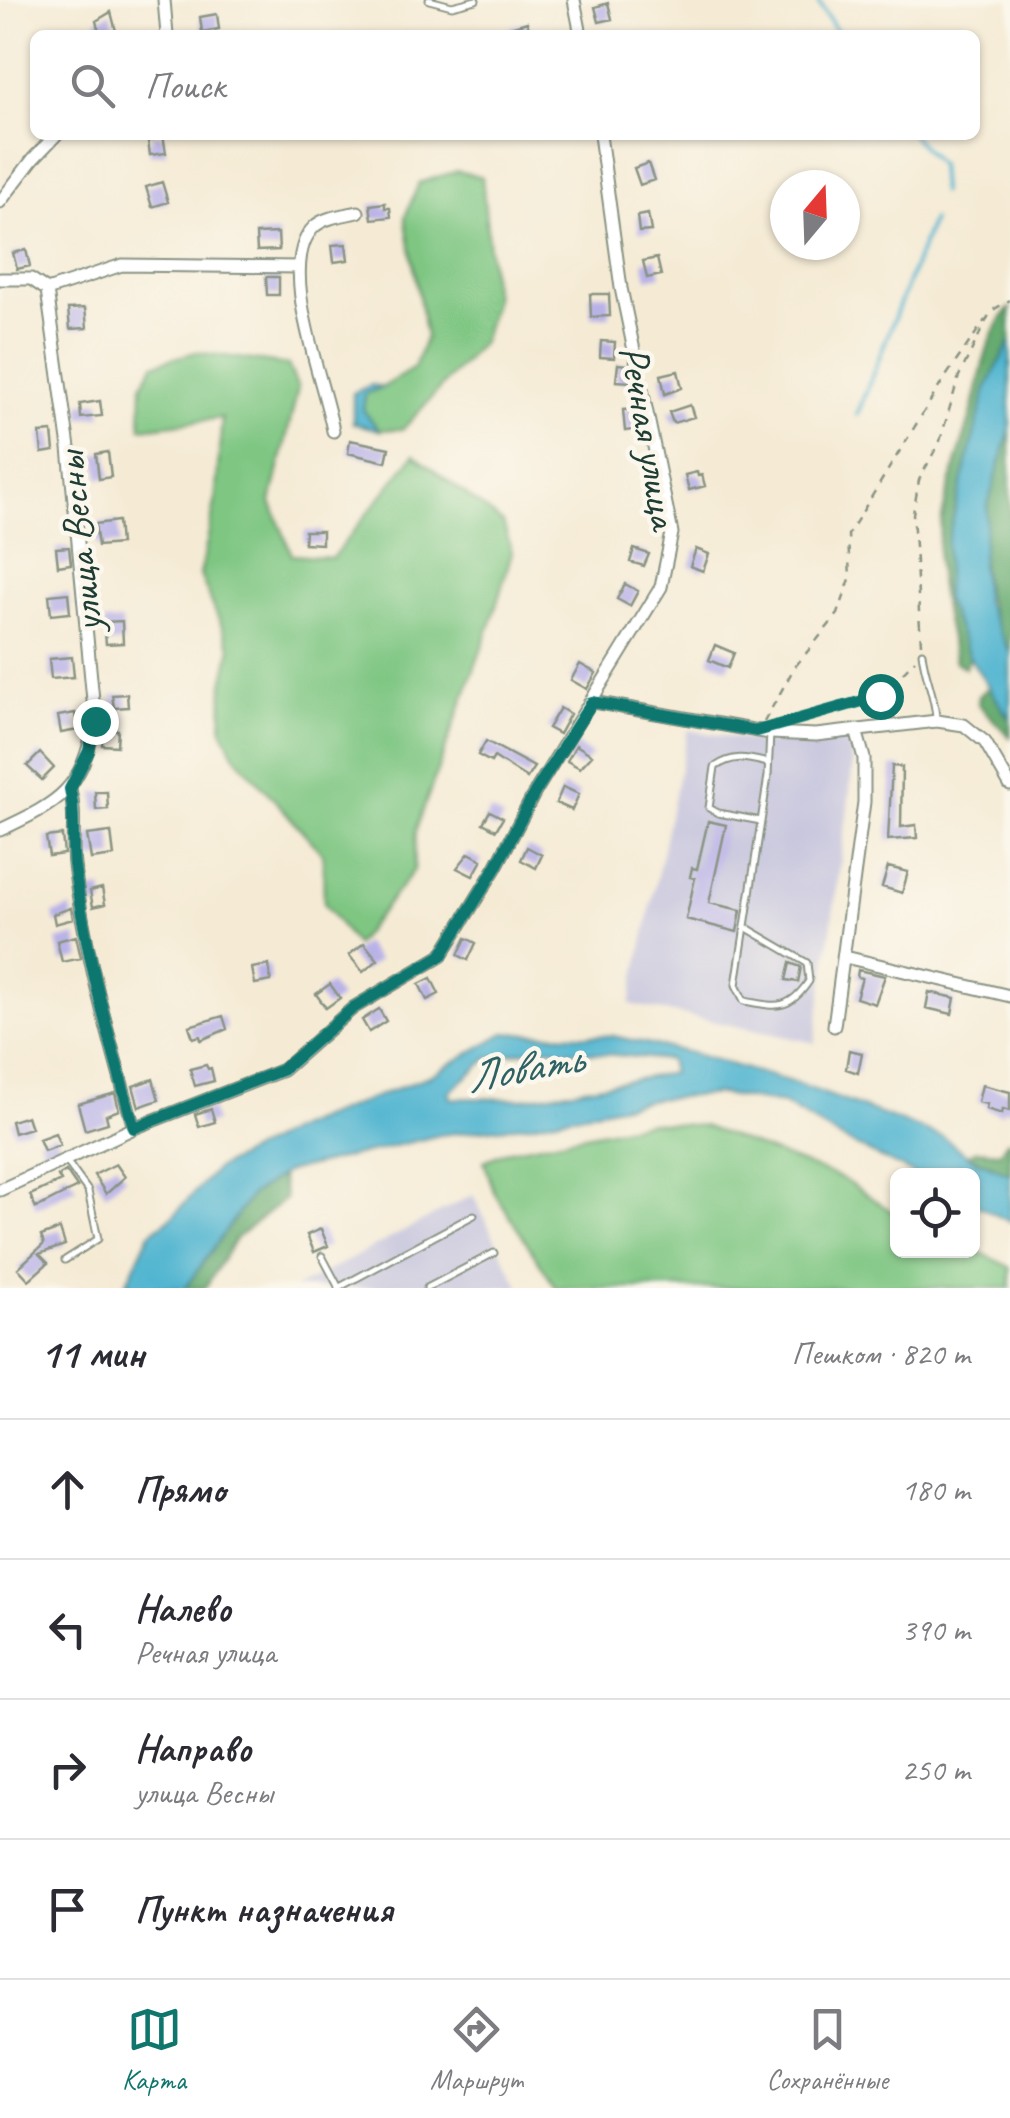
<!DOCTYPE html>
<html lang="ru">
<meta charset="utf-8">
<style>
body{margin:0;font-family:Caveat,sans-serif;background:#f7f7f7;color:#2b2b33}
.controls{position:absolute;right:30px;bottom:30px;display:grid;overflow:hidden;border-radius:15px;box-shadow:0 2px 8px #0004}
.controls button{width:90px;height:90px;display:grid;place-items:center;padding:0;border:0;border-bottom:2px solid #e1e1e2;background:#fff;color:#2b2b33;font:50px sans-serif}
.compass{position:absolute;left:770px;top:170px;width:90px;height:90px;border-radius:50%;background:#fff;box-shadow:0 2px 8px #0004;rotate:19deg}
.stop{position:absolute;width:30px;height:30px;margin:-22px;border:8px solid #0f766e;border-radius:50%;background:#fff}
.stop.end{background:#0f766e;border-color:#fff;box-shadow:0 2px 10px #0008}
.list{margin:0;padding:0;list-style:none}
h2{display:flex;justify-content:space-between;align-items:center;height:130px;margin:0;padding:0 40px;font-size:42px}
h2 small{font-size:32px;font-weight:400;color:#7c7c81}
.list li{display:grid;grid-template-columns:65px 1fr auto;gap:30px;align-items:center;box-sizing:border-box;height:140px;padding:0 40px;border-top:2px solid #e1e1e2}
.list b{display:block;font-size:38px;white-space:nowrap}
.list p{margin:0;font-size:32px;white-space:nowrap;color:#7c7c81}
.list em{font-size:32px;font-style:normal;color:#7c7c81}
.icon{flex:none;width:55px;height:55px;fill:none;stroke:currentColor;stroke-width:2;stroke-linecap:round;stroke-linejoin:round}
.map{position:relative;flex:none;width:1010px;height:1288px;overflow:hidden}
.search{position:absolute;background:#fff;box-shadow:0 2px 8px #0004;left:30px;right:30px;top:30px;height:110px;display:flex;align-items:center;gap:25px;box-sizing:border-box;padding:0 35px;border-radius:15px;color:#7c7c81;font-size:38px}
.sheet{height:690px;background:#fff}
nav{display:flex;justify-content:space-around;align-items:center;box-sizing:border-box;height:140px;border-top:2px solid #e1e1e2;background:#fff;font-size:28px;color:#7c7c81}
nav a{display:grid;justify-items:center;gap:5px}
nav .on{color:#0f766e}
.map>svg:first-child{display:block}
</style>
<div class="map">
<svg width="1010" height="1288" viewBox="0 0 1010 1288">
<rect width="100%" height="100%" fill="#fbf7ec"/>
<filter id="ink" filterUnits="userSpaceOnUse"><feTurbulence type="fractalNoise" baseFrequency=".01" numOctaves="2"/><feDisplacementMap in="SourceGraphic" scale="20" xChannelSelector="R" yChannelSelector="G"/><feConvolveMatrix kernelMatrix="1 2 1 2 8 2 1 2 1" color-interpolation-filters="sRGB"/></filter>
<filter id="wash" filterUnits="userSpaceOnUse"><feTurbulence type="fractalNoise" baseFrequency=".0048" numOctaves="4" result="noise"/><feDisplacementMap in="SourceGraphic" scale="40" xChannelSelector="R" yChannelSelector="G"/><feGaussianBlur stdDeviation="2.25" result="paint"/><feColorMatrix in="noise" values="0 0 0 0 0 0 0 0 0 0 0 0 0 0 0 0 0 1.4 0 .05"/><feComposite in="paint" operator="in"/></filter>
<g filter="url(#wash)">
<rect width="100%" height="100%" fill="#f5ebd5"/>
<path fill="#c2c1dc" d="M688 730 768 743 843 736 850 749 853 763 847 817 815 1043 630 1004Z
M473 1195 520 1288H295Z"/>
<path fill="#7ec682" stroke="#4e825b" stroke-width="2.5" d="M457 171 482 177 494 302 482 342 403 429 379 430 363 410 365 394 383 387 414 368 426 337 405 217 419 183Z
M196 352 288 365 298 388 271 502 292 555 332 558 414 455 503 523 512 552 491 623 416 829 414 870 355 945 324 903 323 854 236 757 222 730 223 683 231 648 200 575 215 503 222 418 141 428 142 385 154 364Z
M650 1122 703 1126 841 1178 897 1215 898 1250 973 1249 1010 1267V1288H556L494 1192 484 1161 510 1150Z"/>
<path fill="#66ab70" stroke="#427452" stroke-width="2.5" d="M1010 308V341L986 389 945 599 970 658 965 667 955 662C949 629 939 598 938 564 936 516 958 460 971 415 981 380 984 335 1010 308Z
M1010 429V653C962 572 985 512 1010 429Z
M989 687 1010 720V737L978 704 979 696Z
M1007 1141H1010V1174L967 1155 976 1150 1000 1152Z
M281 1175 285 1199 236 1238 205 1288H185L251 1195Z"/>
<path fill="#51b5d0" stroke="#387982" stroke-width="2.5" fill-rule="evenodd" d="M1010 341V429L988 504 981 566 985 603 1010 653V720L970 658 945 599 947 542 986 389Z
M371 385 383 387 365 394 363 410 379 430 353 423V393Z
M505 1033 613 1036 691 1053 798 1084 943 1137 971 1158 1010 1174V1222L973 1203 972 1176 916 1175 842 1139 783 1104 720 1094 654 1099 531 1124 440 1135 286 1172 251 1195 185 1288H124L150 1233 173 1216 216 1169 301 1126 429 1076ZM542 1048 669 1060 672 1073 522 1099 450 1098V1091L489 1058Z"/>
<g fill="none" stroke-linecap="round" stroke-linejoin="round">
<path stroke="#51b5d0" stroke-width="4" d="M817 0 839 35
M912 135 939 165 941 192
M857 415 932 220"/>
</g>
<g id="blocks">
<path fill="#b9b2e7" d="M608 3 612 19 599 22 595 7Z
M111 12 117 35H100L96 21Z
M217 14 219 29 202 32 200 17Z
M527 22 531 35H512L510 27Z
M152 135H163L166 153 150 155 148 141 153 140Z
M648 163 654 180 640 185 634 168Z
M162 182 168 202 152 207 146 187Z
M385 203V208H390L391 217 372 219 370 205Z
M648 214 651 231 639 232 637 216Z
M278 233 279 250 257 251 256 234Z
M346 244 348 260 334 262 332 245Z
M26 250 30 266 17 269 13 253Z
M657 258 661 275 647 278 643 261Z
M266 277H279V295H267Z
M590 294H609L610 316 591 317Z
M85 308 87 328 70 329 68 309Z
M601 341 615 342 614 358 600 357Z
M618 364 627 365 631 382 616 381Z
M678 371 682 388 665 394 661 375Z
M100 401 102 416 81 418 80 404Z
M690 405 694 417 673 423 669 412Z
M637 409 641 429 625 431 623 410Z
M52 432 54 451 42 453 40 433Z
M350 440 389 448 386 462 348 453Z
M108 452 111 477 99 479 96 454Z
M697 472 698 476 702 475 705 486 689 490 685 475Z
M118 521 120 544 98 546 95 524Z
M305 531H322V544L304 543Z
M69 547 71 564 58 566 56 548Z
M634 549 649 554 644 566 630 562Z
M696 549 709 554 703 571 690 566Z
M625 584 638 591 630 606 617 599Z
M68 593 70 613 51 615 49 595Z
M122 621 123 643 106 644 104 622Z
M715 645 734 653 728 668 709 660Z
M72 657 74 677 51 679 49 659Z
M580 664 596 673 587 689 571 680Z
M127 694 128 707 114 708 112 695Z
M560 708 570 714 559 734 548 728Z
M75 713 78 730 61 733 58 716Z
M103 729 118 730 117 746 102 745Z
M486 741 534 767 527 778 494 757 491 762 478 755Z
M576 745 592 755 580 768 567 761Z
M40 753 54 768 42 780 27 766Z
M892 766 902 767 901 827 916 825 917 838 888 840Z
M563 787 579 794 572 810 556 803Z
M95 792H107L108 809 96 810Z
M490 811 503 818 496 830 483 823Z
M708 821 726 825 709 903 741 910 737 932 686 919 695 878 690 877 692 868 697 869Z
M111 832 114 856 91 859 87 835Z
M62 835 64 854 49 856 46 837Z
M527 847 542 855 536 868 521 860Z
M469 853 482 860 473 876 457 868Z
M888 867 908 872 902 893 882 887Z
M102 888 105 904 93 907 90 891Z
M71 908 73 919 55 924 53 914Z
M76 936 81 958 62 962 57 941Z
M466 938 476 943 468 960 458 955Z
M364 943 378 960 363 972 349 955Z
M790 963 801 967 798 982 786 980Z
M269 965 271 981 255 984 252 968Z
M858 970 885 976 875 1004 856 998 862 978 857 977Z
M431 978 439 994 427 1000 419 984Z
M330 984 340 998 326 1008 316 994Z
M929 992 955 998 952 1014 926 1008Z
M379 1009 386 1021 369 1032 362 1020Z
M223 1016 227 1029 201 1040 200 1036 193 1038 189 1026Z
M849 1050 862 1053 858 1073 846 1069Z
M206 1065 208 1069 211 1068 214 1081 195 1086 190 1069Z
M153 1079 159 1100 139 1107 133 1086Z
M982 1085 1010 1092V1111L1003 1109 1002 1114 986 1109 987 1104 978 1102Z
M115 1093 119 1110 106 1115 108 1123 85 1130 78 1104Z
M211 1109 215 1122 199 1127 195 1114Z
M27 1116 31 1128 14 1133 11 1121Z
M55 1133 60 1145 44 1151 39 1139Z
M116 1164 125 1177 106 1194 94 1175Z
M66 1171 77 1187 36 1208 30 1195 61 1181 58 1176Z
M60 1229 65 1245 39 1254 48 1263 29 1280 18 1268 44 1244 41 1236Z
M321 1229 328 1246 314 1252 307 1235Z"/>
</g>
</g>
<g filter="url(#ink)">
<use href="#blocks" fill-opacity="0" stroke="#8a9484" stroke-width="2.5"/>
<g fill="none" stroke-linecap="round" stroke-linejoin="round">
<defs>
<path id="lane" d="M429 0 452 6 476 0
M922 653C925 677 935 696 936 718
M761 821 718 813 709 808 715 767C734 754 747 758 768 763
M747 928 807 963 809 981C789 1011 777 1007 744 1001L736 985 768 776 770 733
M322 1256 339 1288
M65 1260 98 1239 88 1191 67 1162
M338 1288 474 1215
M427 1288 494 1253"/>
<path id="street" d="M164 0 167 35
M574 0 581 35
M0 202 33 159 56 135
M0 279H31L47 290 69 448 95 721C81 790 62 801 0 830
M47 290 122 265 299 267
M333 431C325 382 275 265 314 227 324 217 345 215 358 212
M593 702 770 733 816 735 937 721 964 725 985 742 1010 785
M70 789C77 815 71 839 74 865 85 954 110 1042 134 1128
M845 957 1010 996
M834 1026 864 802V758L856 730
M0 1190 134 1128 283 1070 353 1008 441 956 496 867 535 792 661 587 672 533 621 288 600 135"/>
</defs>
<use href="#lane" stroke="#8a9484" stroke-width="9"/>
<use href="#street" stroke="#8a9484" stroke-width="15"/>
<path stroke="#8a9484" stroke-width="2.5" stroke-dasharray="8 8" stroke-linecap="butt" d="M921 644 913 514 919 480 940 441 959 376 991 311 1010 300
M764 722 794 668 838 614 850 579 848 535 944 379 985 320
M788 722 880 696 915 660"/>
<use href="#lane" stroke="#fff" stroke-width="5"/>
<use href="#street" stroke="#fff" stroke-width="11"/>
</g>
</g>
<g fill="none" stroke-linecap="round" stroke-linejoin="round" filter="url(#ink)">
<path stroke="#0f766e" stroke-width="12" d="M95 721 89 751 70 789C76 815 71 839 74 865 86 954 110 1042 134 1128L282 1070 353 1008 441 956 496 867 535 792 592 702 757 731 880 696"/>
</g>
<g text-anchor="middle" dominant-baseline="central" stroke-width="9" stroke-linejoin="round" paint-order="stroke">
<g font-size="42" fill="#1f3d34" stroke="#fbf7ec">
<text transform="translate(649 437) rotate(80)">Речная улица</text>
<text transform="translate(79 542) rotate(-96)">улица Весны</text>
</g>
<g font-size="45" font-style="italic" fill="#2e6163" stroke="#fbf7ec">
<text transform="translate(524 1068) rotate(-10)">Ловать</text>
</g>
</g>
</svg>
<div class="controls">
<button><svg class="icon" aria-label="locate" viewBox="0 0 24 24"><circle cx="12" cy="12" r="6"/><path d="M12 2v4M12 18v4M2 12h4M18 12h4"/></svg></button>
</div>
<svg class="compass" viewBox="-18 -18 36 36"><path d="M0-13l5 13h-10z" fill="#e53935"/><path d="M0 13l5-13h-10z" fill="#7c7c81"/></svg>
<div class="stop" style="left:880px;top:696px"></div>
<div class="stop end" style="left:95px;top:721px"></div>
<div class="search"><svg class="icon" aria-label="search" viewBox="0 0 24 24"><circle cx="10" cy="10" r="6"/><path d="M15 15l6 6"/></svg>Поиск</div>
</div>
<section class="sheet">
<h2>11 мин<small>Пешком · 820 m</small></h2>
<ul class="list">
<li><svg class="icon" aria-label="ahead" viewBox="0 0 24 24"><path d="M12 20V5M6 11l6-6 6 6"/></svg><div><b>Прямо</b></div><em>180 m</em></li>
<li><svg class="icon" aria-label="left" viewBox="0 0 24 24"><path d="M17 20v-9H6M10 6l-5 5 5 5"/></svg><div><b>Налево</b><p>Речная улица</p></div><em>390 m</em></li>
<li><svg class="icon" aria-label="right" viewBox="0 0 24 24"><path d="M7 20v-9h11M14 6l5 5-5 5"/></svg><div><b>Направо</b><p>улица Весны</p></div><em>250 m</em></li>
<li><svg class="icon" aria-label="arrive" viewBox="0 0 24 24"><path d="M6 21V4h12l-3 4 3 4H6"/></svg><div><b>Пункт назначения</b></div></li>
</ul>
</section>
<nav>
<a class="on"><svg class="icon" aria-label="map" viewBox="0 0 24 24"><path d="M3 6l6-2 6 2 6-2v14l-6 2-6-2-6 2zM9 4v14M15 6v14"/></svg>Карта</a>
<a><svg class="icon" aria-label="directions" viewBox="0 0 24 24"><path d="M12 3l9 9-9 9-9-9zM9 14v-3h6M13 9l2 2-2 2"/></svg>Маршрут</a>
<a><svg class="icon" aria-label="saved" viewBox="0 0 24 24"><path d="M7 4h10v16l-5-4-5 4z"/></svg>Сохранённые</a>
</nav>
